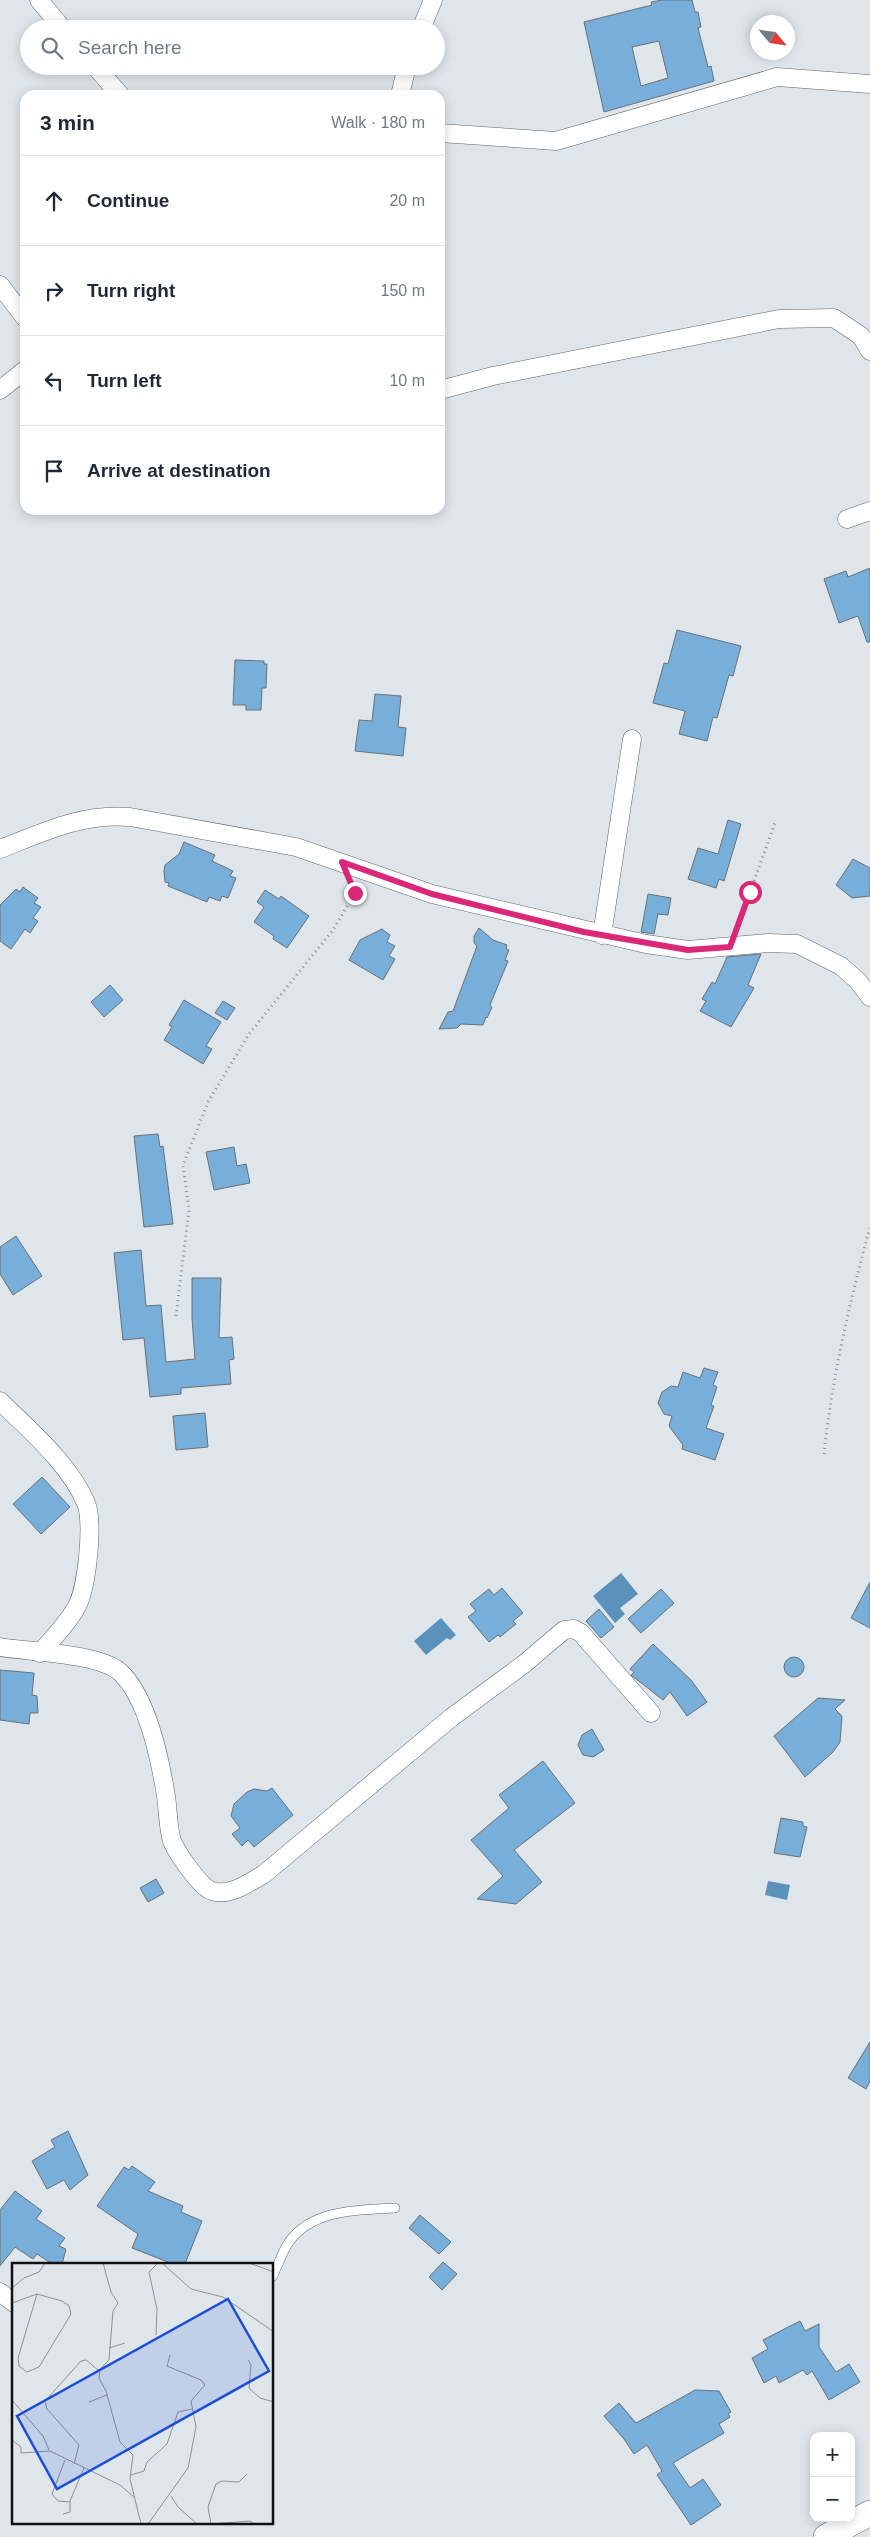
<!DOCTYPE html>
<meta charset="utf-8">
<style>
body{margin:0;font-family:Helvetica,sans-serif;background:#f2f2f3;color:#1f2937}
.controls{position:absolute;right:15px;bottom:15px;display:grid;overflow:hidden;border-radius:10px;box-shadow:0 2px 12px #0003}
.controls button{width:45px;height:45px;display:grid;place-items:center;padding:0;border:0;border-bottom:1px solid #e0e1e3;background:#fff;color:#1f2937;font:25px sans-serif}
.compass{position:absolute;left:750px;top:15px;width:45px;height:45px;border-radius:50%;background:#fff;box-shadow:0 2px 12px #0003;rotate:119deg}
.stop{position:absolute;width:15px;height:15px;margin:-11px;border:4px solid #db2777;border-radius:50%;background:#fff}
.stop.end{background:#db2777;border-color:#fff;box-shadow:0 1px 5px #0008}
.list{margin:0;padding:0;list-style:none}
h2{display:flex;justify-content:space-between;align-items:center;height:65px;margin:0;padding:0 20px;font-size:21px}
h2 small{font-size:16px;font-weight:400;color:#747a83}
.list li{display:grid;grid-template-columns:32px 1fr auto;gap:15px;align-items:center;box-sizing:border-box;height:90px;padding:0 20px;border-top:1px solid #e0e1e3}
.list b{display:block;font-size:19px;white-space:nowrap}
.list em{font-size:16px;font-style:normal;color:#747a83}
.icon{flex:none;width:28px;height:28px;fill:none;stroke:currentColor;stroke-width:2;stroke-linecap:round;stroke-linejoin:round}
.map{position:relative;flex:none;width:870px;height:2537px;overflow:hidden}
.search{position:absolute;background:#fff;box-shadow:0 2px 12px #0003;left:20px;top:20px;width:425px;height:55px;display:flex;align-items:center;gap:12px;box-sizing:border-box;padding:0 18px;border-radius:28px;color:#747a83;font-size:19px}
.panel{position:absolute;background:#fff;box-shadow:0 2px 12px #0003;left:20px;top:90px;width:425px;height:425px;border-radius:15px}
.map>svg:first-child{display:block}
</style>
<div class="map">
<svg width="870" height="2537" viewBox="0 0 870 2537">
<rect width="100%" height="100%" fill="#dfe6eb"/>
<path fill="#5b92bc" d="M621 1573 638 1594 620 1608 625 1614 615 1623 593 1596Z
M441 1618 456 1635 450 1640 447 1638 426 1655 414 1641Z
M768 1881 790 1885 787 1900 765 1895Z"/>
<path fill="#78aeda" stroke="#6b7075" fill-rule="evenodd" d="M662 0H692L695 12H698L701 27 698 28 708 67 711 66 714 81 604 112 584 22 652 5 651 2ZM659 41 668 78 641 86 632 47Z
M870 568V642H867L858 616 839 623 824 579 846 571 848 577Z
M677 630 741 646 733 676 729 675 717 718 713 717 707 741 679 734 685 711 653 703 664 663 668 664Z
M235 660 264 661V664H267L266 688H262L261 710H246V705H233Z
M375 694 401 696 398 727 406 728 403 756 355 751 359 720 372 721Z
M728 820 741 824 724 881 719 879 716 888 688 879 698 848 718 854Z
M184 842 215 855 212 861 233 871 230 876 236 878 228 898 222 896 220 901 209 897 207 902 168 886 169 883 165 882 164 871 165 865 179 854Z
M853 859 870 868V896L852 898 836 885Z
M23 887 38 898 34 903 41 907 33 918 38 921 30 933 25 929 11 949 0 941V905L16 889 20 892Z
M265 890 279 899 281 896 309 916 287 948 273 939 274 936 254 922 264 907 257 902Z
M648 894 671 898 668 915 658 914 654 934 641 932Z
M479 928 493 940 507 945 506 949 509 950 505 960 508 961 490 1005 492 1007 487 1018 486 1017 483 1025 461 1024 457 1028 439 1029 448 1012 453 1011 477 946 474 943V936Z
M382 929 390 935 387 942 395 946 389 956 395 959 383 980 349 960 360 940Z
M761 954 748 985 754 988 731 1027 700 1011 706 1001 702 999 712 982 715 984 727 957Z
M110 985 123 1000 104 1017 91 1002Z
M184 1000 221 1022 206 1046 212 1049 203 1064 164 1040 172 1027 169 1025Z
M223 1001 235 1008 227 1020 215 1013Z
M158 1134 160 1147 163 1146 173 1224 144 1227 134 1136Z
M234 1147 237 1166 246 1164 250 1183 214 1190 206 1152Z
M16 1236 42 1276 13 1295 0 1274V1247Z
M141 1250 146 1306 161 1305 166 1362 195 1359 192 1318V1278H221L219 1338 232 1337 234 1359 229 1360 231 1384 181 1388V1394L150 1397 144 1338 123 1340 114 1253Z
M704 1368 718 1372 713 1385 717 1387 711 1405 714 1406 706 1428 724 1434 715 1460 682 1449 683 1445 669 1426 672 1416 664 1414 658 1403 662 1392 671 1386 678 1387 683 1372 700 1378Z
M205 1413 208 1447 176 1450 173 1416Z
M42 1477 70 1507 41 1534 13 1504Z
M870 1582V1628L851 1618Z
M502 1588 523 1613 513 1621 516 1624 500 1637 498 1635 489 1642 468 1617 476 1611 470 1604 489 1589 494 1595Z
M661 1589 674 1603 641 1633 628 1619Z
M599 1609 614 1627 601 1638 586 1621Z
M653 1644 691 1680 707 1702 687 1716 670 1692 663 1700 631 1675 634 1672 630 1669Z
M784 1667a10 10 0 1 1 20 0a10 10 0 1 1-20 0Z
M0 1670 34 1673 32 1695 37 1696 38 1713H30L29 1724 0 1720Z
M818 1698 845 1700 835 1709 842 1716 840 1742 833 1752 805 1777 774 1736Z
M592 1729 604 1750 593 1757 583 1755 578 1745 582 1735Z
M543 1761 575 1803 514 1850 542 1882 516 1904 477 1899 503 1876 471 1840 509 1808 499 1795Z
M272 1788 293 1815 254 1847 248 1840 242 1846 232 1834 240 1828 231 1816 234 1804 247 1792 254 1789 267 1791Z
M781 1818 803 1822V1826L807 1827 800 1857 774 1853Z
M156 1879 164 1893 148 1902 140 1888Z
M870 2042V2081L866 2089 848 2078Z
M68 2131 88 2175 70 2190 64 2180 47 2189 32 2161 55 2147 51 2140Z
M132 2166 155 2182 148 2191 183 2206 181 2212 202 2221 185 2264H173L132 2248 138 2234 97 2206 124 2167 129 2170Z
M15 2191 42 2211 36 2219 65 2238 59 2246 66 2249 62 2264H52L37 2254 33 2259 15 2247 0 2266V2210Z
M420 2215 451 2242 439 2254 409 2228Z
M443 2262 457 2274 442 2290 429 2277Z
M800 2321 805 2331 819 2324V2347L836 2372 849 2364 860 2382 829 2400 812 2371 807 2375 803 2370 779 2383 776 2376 764 2383 752 2358 768 2349 763 2340Z
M695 2390 719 2391 731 2412 728 2414 730 2417 719 2424 724 2433 673 2463 690 2488 703 2479 721 2505 691 2525 657 2475 662 2471 647 2445 634 2454 624 2439 604 2416 619 2403 636 2423Z"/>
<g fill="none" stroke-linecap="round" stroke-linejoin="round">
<defs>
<path id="lane" d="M272 2277C278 2266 282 2252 289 2242 312 2209 359 2210 395 2208"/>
<path id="street" d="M39 0 63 29
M421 29 433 0
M95 66 120 95
M400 95 407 66
M440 133 556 141 777 77 870 84
M0 285 25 318
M0 390 25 370
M440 390 493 376 779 319 834 318 861 336 870 351
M847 519 870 511
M0 849C44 832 82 813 130 817L296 847 432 894 646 944 688 950 768 943 797 944 841 966 858 981 870 997
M602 935 632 739
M0 1401C30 1431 69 1463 86 1503 94 1522 87 1590 76 1608 67 1624 52 1639 40 1653
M0 1647C29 1652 101 1653 121 1673 148 1699 160 1759 166 1796 168 1810 168 1828 172 1841 177 1853 200 1887 212 1891 230 1897 250 1882 264 1874L452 1717 524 1664 564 1630 574 1629 581 1633 651 1713
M0 2292 14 2303"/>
<path id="secondary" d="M826 2537 870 2513"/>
</defs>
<use href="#lane" stroke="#5f6469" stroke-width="10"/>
<use href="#street" stroke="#5f6469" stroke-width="19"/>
<use href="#secondary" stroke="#5f6469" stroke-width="26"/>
<path stroke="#888d90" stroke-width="3" stroke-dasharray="1 4" stroke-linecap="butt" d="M737 928 776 820
M176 1316 189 1210 183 1165 208 1102 249 1034 333 930 355 893 351 884
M824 1454C832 1377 850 1301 870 1227"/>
<use href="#lane" stroke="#fff" stroke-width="9"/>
<use href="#street" stroke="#fff" stroke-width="18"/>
<use href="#secondary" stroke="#fff" stroke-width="25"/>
</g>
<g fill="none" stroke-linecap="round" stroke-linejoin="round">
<path stroke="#db2777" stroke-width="6" d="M355 893 342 862 432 894 584 932 688 950 730 947 750 892"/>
</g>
<g transform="translate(12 2263)">
<rect width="261" height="261" fill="#dfe6eb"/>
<path fill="none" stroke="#8c9194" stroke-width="1" d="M91 0 99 29 106 40 101 48 97 97 88 106 87 115 94 128 108 179 121 192 118 216 129 261M150 0 179 26 211 34 262 69M237 0 262 9M0 25 12 15 27 9 33 0M25 31 50 38 57 43 59 51 27 104 15 109 7 103 6 95ZM0 40 25 31M144 72 145 46 137 9 146 0M97 85 113 80M236 97 239 102 237 125 248 135 262 139M0 137 31 173 37 187M77 139 95 132M0 177 9 184V190L38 188 108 222 123 235M53 197 40 231 46 238 58 239M62 201 67 182 35 146 33 138 69 98 74 97 87 108M119 212 132 208 135 199 155 181 166 149 180 146M159 233 166 244 185 261M51 251 58 249V238L72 205M136 261 176 205 184 164 179 138 193 122 189 117 155 103 158 92M199 261 196 244 204 221 210 218 227 219 235 211M199 261 238 258 242 261"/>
<path fill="#1d4ed8" fill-opacity="0.15" stroke="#1d4ed8" stroke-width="2.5" d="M216 36 257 108 45 226 5 153Z"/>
<rect width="261" height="261" fill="none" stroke="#0f1112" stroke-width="2.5"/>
</g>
</svg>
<div class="controls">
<button>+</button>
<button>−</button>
</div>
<svg class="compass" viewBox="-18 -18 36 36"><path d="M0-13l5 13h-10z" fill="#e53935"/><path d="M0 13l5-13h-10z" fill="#747a83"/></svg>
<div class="stop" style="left:750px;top:892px"></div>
<div class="stop end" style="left:355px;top:893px"></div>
<div class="search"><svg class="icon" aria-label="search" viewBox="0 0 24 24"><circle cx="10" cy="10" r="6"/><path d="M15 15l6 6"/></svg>Search here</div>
<section class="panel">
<h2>3 min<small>Walk · 180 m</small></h2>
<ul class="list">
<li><svg class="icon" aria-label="ahead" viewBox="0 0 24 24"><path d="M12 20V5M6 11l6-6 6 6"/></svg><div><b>Continue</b></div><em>20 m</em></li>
<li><svg class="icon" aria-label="right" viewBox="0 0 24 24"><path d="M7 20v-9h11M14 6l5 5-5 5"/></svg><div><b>Turn right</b></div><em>150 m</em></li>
<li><svg class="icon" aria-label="left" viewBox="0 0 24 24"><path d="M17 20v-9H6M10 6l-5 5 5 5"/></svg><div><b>Turn left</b></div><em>10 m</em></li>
<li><svg class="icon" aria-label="arrive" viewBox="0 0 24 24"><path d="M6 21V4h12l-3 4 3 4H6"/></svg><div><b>Arrive at destination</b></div></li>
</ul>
</section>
</div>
